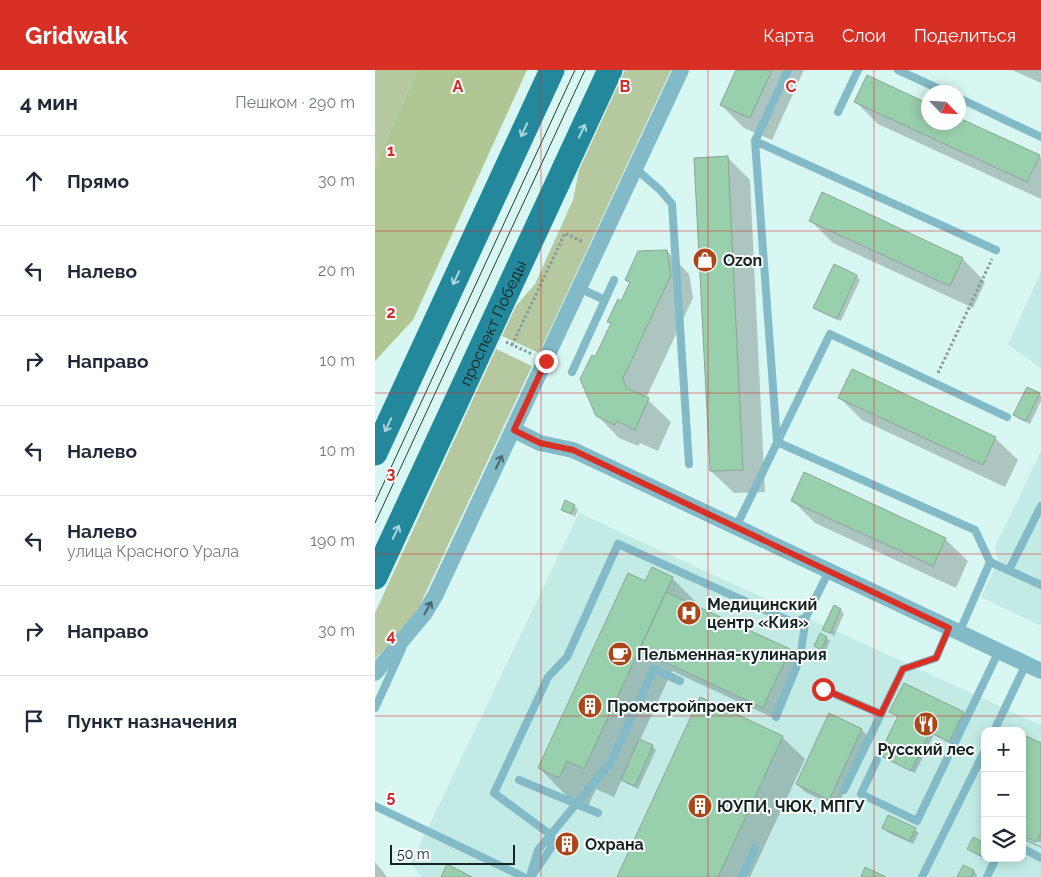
<!DOCTYPE html>
<html lang="ru">
<meta charset="utf-8">
<style>
body{margin:0;font-family:Raleway,sans-serif;background:#f6f6f7;color:#1f2937}
.controls{position:absolute;right:15px;bottom:15px;display:grid;overflow:hidden;border-radius:10px;box-shadow:0 2px 12px #0003}
.controls button{width:45px;height:45px;display:grid;place-items:center;padding:0;border:0;border-bottom:1px solid #e0e1e3;background:#fff;color:#1f2937;font:25px sans-serif}
.compass{position:absolute;left:546px;top:15px;width:45px;height:45px;border-radius:50%;background:#fff;box-shadow:0 2px 12px #0003;rotate:115deg}
.scale{position:absolute;left:15px;bottom:12px;width:125px;box-sizing:border-box;padding-left:5px;border:2px solid #182422;border-top:0;font-size:14px;line-height:18px;white-space:nowrap;color:#182422;-webkit-text-stroke:4px #f8fefd;paint-order:stroke}
.stop{position:absolute;width:15px;height:15px;margin:-11px;border:4px solid #d93025;border-radius:50%;background:#fff}
.stop.end{background:#d93025;border-color:#fff;box-shadow:0 1px 5px #0008}
.list{margin:0;padding:0;list-style:none}
h2{display:flex;justify-content:space-between;align-items:center;height:65px;margin:0;padding:0 20px;font-size:21px}
h2 small{font-size:16px;font-weight:400;color:#747a83}
.list li{display:grid;grid-template-columns:32px 1fr auto;gap:15px;align-items:center;box-sizing:border-box;height:90px;padding:0 20px;border-top:1px solid #e0e1e3}
.list b{display:block;font-size:19px;white-space:nowrap}
.list p{margin:0;font-size:16px;white-space:nowrap;color:#747a83}
.list em{font-size:16px;font-style:normal;color:#747a83}
.icon{flex:none;width:28px;height:28px;fill:none;stroke:currentColor;stroke-width:2;stroke-linecap:round;stroke-linejoin:round}
.map{position:relative;flex:none;width:666px;height:807px;overflow:hidden}
header{display:flex;align-items:center;gap:30px;box-sizing:border-box;height:70px;padding:0 25px;background:#d93025;color:#fff}
header strong{font-size:24px}
nav{display:flex;gap:28px;margin-inline-start:auto;font-size:18px}
main{display:flex}
aside{flex:1;background:#fff}
.map>svg:first-child{display:block}
</style>
<header>
<strong>Gridwalk</strong>
<nav><a>Карта</a><a>Слои</a><a>Поделиться</a></nav>
</header>
<main>
<aside>
<h2>4 мин<small>Пешком · 290 m</small></h2>
<ul class="list">
<li><svg class="icon" aria-label="ahead" viewBox="0 0 24 24"><path d="M12 20V5M6 11l6-6 6 6"/></svg><div><b>Прямо</b></div><em>30 m</em></li>
<li><svg class="icon" aria-label="left" viewBox="0 0 24 24"><path d="M17 20v-9H6M10 6l-5 5 5 5"/></svg><div><b>Налево</b></div><em>20 m</em></li>
<li><svg class="icon" aria-label="right" viewBox="0 0 24 24"><path d="M7 20v-9h11M14 6l5 5-5 5"/></svg><div><b>Направо</b></div><em>10 m</em></li>
<li><svg class="icon" aria-label="left" viewBox="0 0 24 24"><path d="M17 20v-9H6M10 6l-5 5 5 5"/></svg><div><b>Налево</b></div><em>10 m</em></li>
<li><svg class="icon" aria-label="left" viewBox="0 0 24 24"><path d="M17 20v-9H6M10 6l-5 5 5 5"/></svg><div><b>Налево</b><p>улица Красного Урала</p></div><em>190 m</em></li>
<li><svg class="icon" aria-label="right" viewBox="0 0 24 24"><path d="M7 20v-9h11M14 6l5 5-5 5"/></svg><div><b>Направо</b></div><em>30 m</em></li>
<li><svg class="icon" aria-label="arrive" viewBox="0 0 24 24"><path d="M6 21V4h12l-3 4 3 4H6"/></svg><div><b>Пункт назначения</b></div></li>
</ul>
</aside>
<div class="map">
<svg width="666" height="807" viewBox="0 0 666 807">
<rect width="100%" height="100%" fill="#d8f7f2"/>
<path fill="#c3ebe5" fill-rule="evenodd" d="M666 202V299L633 274Z
M666 381V556L606 527 623 491 620 477Z
M204 443 666 655V807H46L36 793ZM610 661H647V788H610Z"/>
<path fill="#b5c89f" d="M0 0H42L0 95Z
M250 0H296L164 283 127 266 141 236 160 214 198 130 204 100Z
M121 279 157 296 44 537 32 554 0 589V543Z"/>
<path fill="#b0c793" d="M42 0H152L38 250 0 291V95Z"/>
<path fill="#0003" d="M362 0H429L397 70 369 58 346 35Z
M637 0H666V13Z
M481 32 554 52H584V49L664 86 666 88V129L503 54Z
M352 87 375 110 390 422 359 423 336 401Z
M448 124 588 189 610 212 598 238 458 173 435 150Z
M292 181 314 204 318 228 271 328 296 352 283 381 265 373 263 376 244 368 222 345 221 288 237 254 234 251 247 232 255 214 252 210Z
M459 196 482 206 485 210 466 251 444 241 440 237Z
M664 324 666 326V331L655 354 644 349 640 345Z
M465 328 620 368 643 390 630 417 487 350Z
M417 430 570 469 593 491 581 518 440 453Z
M199 436 203 440 200 447 188 439Z
M297 508 326 537 325 539 415 580 427 592 401 649 297 601 265 670 277 676 281 680 263 719 251 713 247 709 239 727 221 719 213 736 193 727 164 698 271 512Z
M466 540 469 544 459 566 449 559Z
M451 568 455 571 450 582 440 576Z
M516 642 588 643 592 647 578 675 559 665 540 703 509 688 505 685 524 647Z
M454 645 487 660 495 668 462 737 430 722 422 714Z
M407 667 430 689 375 807H243Z
M666 674V773L647 764Z
M509 758 540 760 544 763 538 774 512 762Z
M647 767 666 776V778L647 769Z
M191 771 199 777 197 781 189 776Z
M610 774V788H612V790L597 782 593 779Z
M0 792 12 807H0Z
M588 796 599 801 602 805 601 807H583Z"/>
<path fill="#98cfac" stroke="#8da495" d="M361 0H397L375 48 345 35Z
M492 5 554 34V52H584V48L665 85 652 112 479 32Z
M353 86 368 400 335 401 319 88Z
M447 122 588 188 575 216 434 151Z
M292 180 296 205 248 308 251 318 274 328 260 360 242 351 240 355 221 346 205 309 217 285 220 287 236 253 232 252 243 229 246 231 255 212 250 210 263 181Z
M459 194 482 205 462 249 438 238Z
M477 299 621 367 608 395 463 328Z
M652 317 665 323 651 351 638 345Z
M429 402 571 468 558 496 416 431Z
M190 430 200 435 196 444 186 440Z
M277 497 298 507 209 699 192 691 184 708 163 698 253 503 270 511Z
M291 522 415 579 388 638 264 580Z
M459 535 466 539 455 563 447 560Z
M445 563 452 567 446 580 439 576Z
M529 613 589 642 574 672 555 662 536 701 504 685 523 646 514 642Z
M325 627 408 666 343 807H242Z
M454 643 487 659 454 730 421 714Z
M647 664 666 673V763L661 772 647 766Z
M264 669 278 675 260 716 246 710Z
M513 745 541 758 535 771 507 758Z
M598 767 610 773V783L608 787 592 779Z
M72 794 97 807H66Z
M588 795 599 800 596 807H582Z
M490 797 511 807H486Z"/>
<g fill="none" stroke-linecap="round" stroke-linejoin="round">
<path stroke="#859b98" stroke-width="3" stroke-dasharray="2.5 2.5" stroke-linecap="butt" d="M131 272 157 284
M137 275 190 163 208 172
M563 303 617 189"/>
<path stroke="#82bac7" stroke-width="8" d="M413 0 380 71 402 372 600 460 615 492 584 563
M523 0 571 22
M584 28 666 67
M463 42 483 0
M380 71 621 180
M260 98 285 120 297 134 314 394
M204 218 230 230
M197 302 239 210
M361 457 455 264 632 347
M615 492 666 515
M634 500 666 436
M448 619 506 644
M0 638 27 579
M401 647 425 588 431 547
M619 661 651 594
M502 690 486 724 542 751 624 581
M144 710 223 743
M469 720 528 599 561 588 574 558
M0 736 149 807
M647 778 666 788
M156 803 163 780 235 693 279 599 305 611
M156 807 176 778V765L119 723 173 607 192 587 243 474 419 553 431 547 454 501
M367 807 380 778
M547 807 610 680
M612 807 621 788"/>
<path stroke="#82bac7" stroke-width="16" d="M139 360 165 373 198 380 666 601
M0 603 49 544 60 526 306 0"/>
<g stroke="#23889b" stroke-width="25">
<path d="M0 383 177 0"/>
<path id="s1" d="M0 507 235 0"/>
</g>
<path stroke="#2d3b39" stroke-width="1" d="M0 432 200 0
M0 453 210 0"/>
</g>
<defs><path id="oneway-shaft" d="M-6 0H5M1.5-3L5.5 0L1.5 3" fill="none" stroke-width="1.6" stroke-linecap="round" stroke-linejoin="round" transform="scale(1.25)"/></defs>
<g stroke="#add5db">
<use href="#oneway-shaft" transform="translate(149 60) rotate(115)"/>
<use href="#oneway-shaft" transform="translate(207 61) rotate(-65)"/>
<use href="#oneway-shaft" transform="translate(81 208) rotate(115)"/>
<use href="#oneway-shaft" transform="translate(13 355) rotate(115)"/>
<use href="#oneway-shaft" transform="translate(21 462) rotate(-65)"/>
</g>
<g stroke="#48686c">
<use href="#oneway-shaft" transform="translate(124 392) rotate(-65)"/>
<use href="#oneway-shaft" transform="translate(53 538) rotate(-60)"/>
</g>
<g fill="none" stroke-linecap="round" stroke-linejoin="round">
<path stroke="#d93025" stroke-width="6" d="M171 291 139 360 165 373 198 380 574 558 561 588 528 599 506 644 448 619"/>
</g>
<path fill="none" stroke="#d62828" stroke-width="1" stroke-opacity="0.55" d="M166 0V807M333 0V807M499 0V807M0 161H666M0 323H666M0 484H666M0 646H666"/>
<defs>
<symbol id="shop-disc" viewBox="-11 -11 22 22"><circle r="9.5" fill="#ab4618" stroke="#f8fefd"/><path d="M-5-2.5h2.3a2.7 3.5 0 0 1 5.4 0H5L5.5 6h-11ZM-1.5-2.5h3a1.5 2.3 0 0 0-3 0Z" fill="#fff"/></symbol>
<symbol id="hospital-disc" viewBox="-11 -11 22 22"><circle r="9.5" fill="#ab4618" stroke="#f8fefd"/><path d="M-5-5h3v3.5h4V-5h3V5h-3V1.5h-4V5h-3Z" fill="#fff"/></symbol>
<symbol id="cafe-disc" viewBox="-11 -11 22 22"><circle r="9.5" fill="#ab4618" stroke="#f8fefd"/><path d="M-5.5-4.5H6V0H3Q3 3.5 0 3.5H-2.5Q-5.5 3.5-5.5 0ZM3-3.2v2h1.7v-2ZM-6 4.5H4V6H-6Z" fill="#fff"/></symbol>
<symbol id="building-disc" viewBox="-11 -11 22 22"><circle r="9.5" fill="#ab4618" stroke="#f8fefd"/><path d="M-4-6H4V6H1V3H-1V6H-4ZM-2.5-4.3h1.7v1.8h-1.7ZM.8-4.3h1.7v1.8H.8ZM-2.5-1h1.7V.8h-1.7ZM.8-1h1.7V.8H.8Z" fill="#fff"/></symbol>
<symbol id="restaurant-disc" viewBox="-11 -11 22 22"><circle r="9.5" fill="#ab4618" stroke="#f8fefd"/><path d="M-5-6h1v4h1v-4h1v4h1v-4h1v5L-1.5 .5V6h-2V.5L-5-1ZM5-6V6H3V1.5H1.5Q1.5-4 5-6Z" fill="#fff"/></symbol>
</defs>
<g fill-rule="evenodd">
<use href="#shop-disc" x="316" y="176" width="28" height="28"/>
<use href="#hospital-disc" x="300" y="529" width="28" height="28"/>
<use href="#cafe-disc" x="231" y="570" width="28" height="28"/>
<use href="#building-disc" x="201" y="622" width="28" height="28"/>
<use href="#restaurant-disc" x="537" y="640" width="28" height="28"/>
<use href="#building-disc" x="311" y="722" width="28" height="28"/>
<use href="#building-disc" x="178" y="760" width="28" height="28"/>
</g>
<g text-anchor="middle" dominant-baseline="central" stroke-width="4" stroke-linejoin="round" paint-order="stroke">
<g font-size="16" font-weight="bold" fill="#182422" stroke="#f8fefd" text-anchor="start">
<text x="348" y="190">Ozon</text>
<text x="332" y="534">Медицинский<tspan x="332" dy="18">центр «Кия»</tspan></text>
<text x="262" y="584">Пельменная-кулинария</text>
<text x="232" y="636">Промстройпроект</text>
<text x="551" y="679" text-anchor="middle">Русский лес</text>
<text x="342" y="736">ЮУПИ, ЧЮК, МПГУ</text>
<text x="210" y="774">Охрана</text>
</g>
<g font-size="16" fill="#182422" stroke="#f8fefd">
<text stroke="none"><textPath href="#s1" startOffset="280">проспект Победы</textPath></text>
</g>
</g>
<g font-size="16" text-anchor="middle" font-weight="bold" fill="#d62828" stroke="#f8fefd" stroke-width="4" stroke-linejoin="round" paint-order="stroke">
<text x="83" y="22">A</text>
<text x="250" y="22">B</text>
<text x="416" y="22">C</text>
<text x="16" y="86">1</text>
<text x="16" y="248">2</text>
<text x="16" y="409">3</text>
<text x="16" y="571">4</text>
<text x="16" y="732">5</text>
</g>
</svg>
<div class="controls">
<button>+</button>
<button>−</button>
<button><svg class="icon" aria-label="layers" viewBox="0 0 24 24"><path d="M12 4l9 5-9 5-9-5zM3 14l9 5 9-5"/></svg></button>
</div>
<svg class="compass" viewBox="-18 -18 36 36"><path d="M0-13l5 13h-10z" fill="#e53935"/><path d="M0 13l5-13h-10z" fill="#747a83"/></svg>
<div class="scale">50 m</div>
<div class="stop" style="left:448px;top:619px"></div>
<div class="stop end" style="left:171px;top:291px"></div>
</div>
</main>
